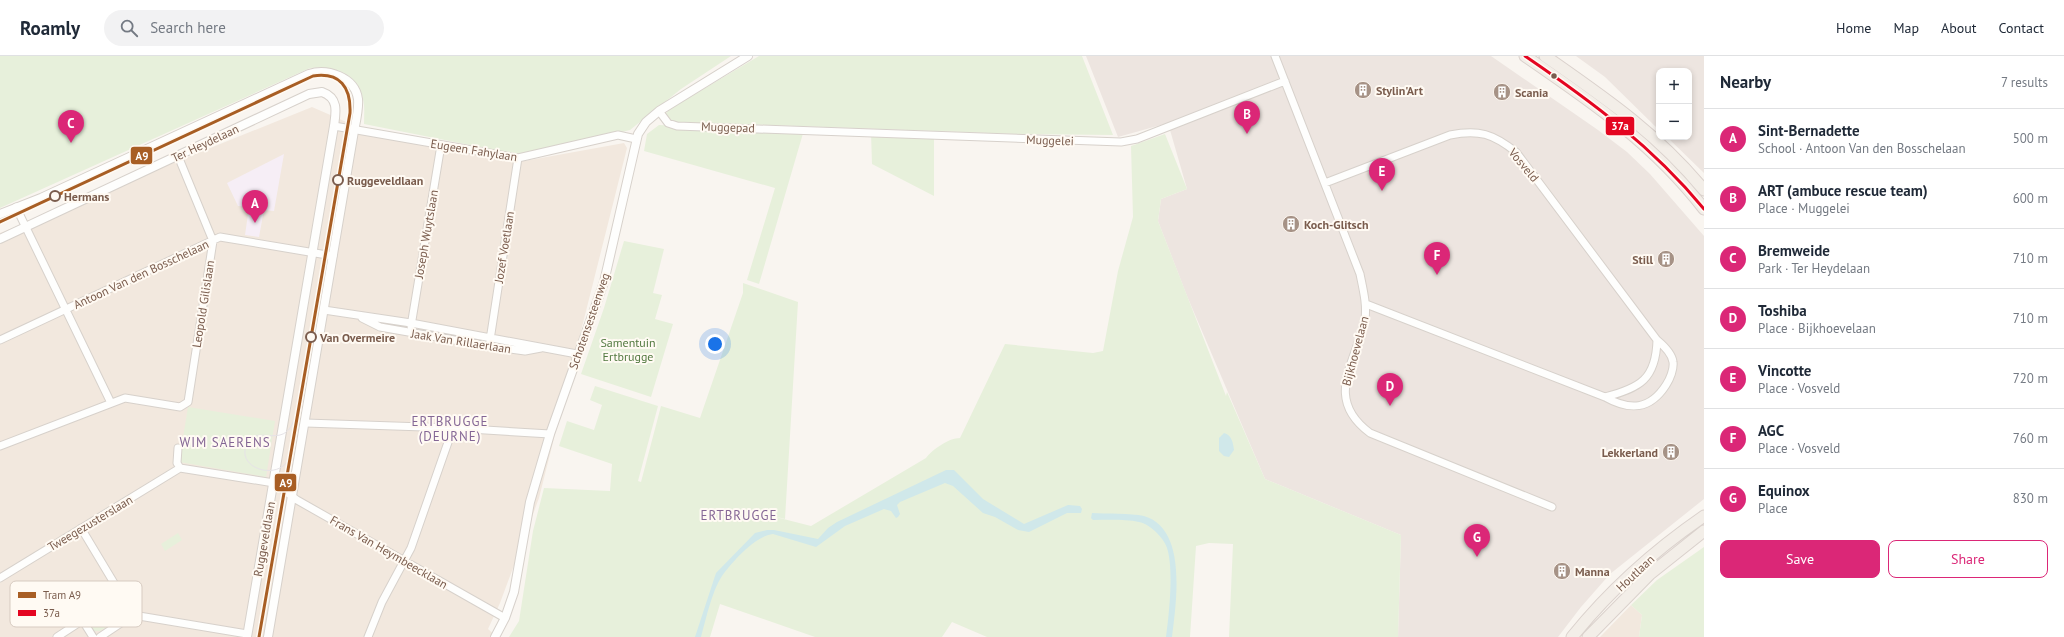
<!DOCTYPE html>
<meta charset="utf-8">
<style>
body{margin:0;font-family:"PT Sans",sans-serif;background:#f2f2f3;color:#1f2937}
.controls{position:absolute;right:12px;top:12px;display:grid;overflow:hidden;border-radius:8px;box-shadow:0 2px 6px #0003}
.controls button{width:36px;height:36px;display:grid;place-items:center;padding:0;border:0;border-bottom:1px solid #e0e1e3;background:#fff;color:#1f2937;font:20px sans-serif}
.you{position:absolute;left:715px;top:288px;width:14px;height:14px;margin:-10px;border:3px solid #fff;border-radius:50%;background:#1a73e8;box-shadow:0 0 0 6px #1a73e833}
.badge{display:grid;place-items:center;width:26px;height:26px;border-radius:50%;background:#db2777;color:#fff;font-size:13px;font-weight:700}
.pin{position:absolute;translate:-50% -33px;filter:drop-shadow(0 1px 2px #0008)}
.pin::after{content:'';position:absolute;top:21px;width:14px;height:12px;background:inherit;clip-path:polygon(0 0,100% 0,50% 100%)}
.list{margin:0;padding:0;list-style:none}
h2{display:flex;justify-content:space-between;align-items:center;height:52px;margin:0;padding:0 16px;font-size:17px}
h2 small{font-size:13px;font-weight:400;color:#747a83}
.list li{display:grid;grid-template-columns:26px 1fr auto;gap:12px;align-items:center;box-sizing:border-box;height:60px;padding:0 16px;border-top:1px solid #e0e1e3}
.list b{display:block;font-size:15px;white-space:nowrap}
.list p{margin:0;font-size:13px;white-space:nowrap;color:#747a83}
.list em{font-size:13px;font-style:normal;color:#747a83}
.actions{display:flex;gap:8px;padding:12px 16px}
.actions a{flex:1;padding:9px 0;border:1px solid #db2777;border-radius:8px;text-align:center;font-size:14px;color:#db2777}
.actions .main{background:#db2777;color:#fff}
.icon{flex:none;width:22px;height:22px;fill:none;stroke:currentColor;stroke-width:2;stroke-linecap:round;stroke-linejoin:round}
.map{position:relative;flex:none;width:1704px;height:581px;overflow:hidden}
header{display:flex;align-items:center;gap:24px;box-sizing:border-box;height:56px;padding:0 20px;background:#fff;border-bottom:1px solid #e0e1e3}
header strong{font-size:19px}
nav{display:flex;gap:22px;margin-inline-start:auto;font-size:14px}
.search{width:280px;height:36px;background:#f2f2f3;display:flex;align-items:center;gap:10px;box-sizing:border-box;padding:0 14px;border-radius:22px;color:#747a83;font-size:15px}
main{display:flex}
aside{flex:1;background:#fff}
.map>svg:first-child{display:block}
</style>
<header>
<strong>Roamly</strong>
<div class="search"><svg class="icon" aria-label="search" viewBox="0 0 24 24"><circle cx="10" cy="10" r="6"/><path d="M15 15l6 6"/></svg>Search here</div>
<nav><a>Home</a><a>Map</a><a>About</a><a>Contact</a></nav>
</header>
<main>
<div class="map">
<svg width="1704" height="581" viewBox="0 0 1704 581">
<rect width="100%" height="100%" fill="#f9f5f0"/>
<path fill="#f2e8de" d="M312 51 367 75 519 106 624 87 627 92 539 442 500 547 488 573 497 581H0V177Z
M1631 549 1642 559 1639 581H1600Z"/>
<path fill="#ede5e0" d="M1086 0H1491L1598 74 1627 96 1650 118 1704 180V443L1610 518 1581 551 1558 581H1398L1401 479 1265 423 1187 240 1158 165 1161 143 1187 133 1168 67 1118 81Z
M1576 0H1704V117L1667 81H1689V15H1659V74L1605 21Z"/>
<path fill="#f6eef6" d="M284 98 274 155 264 154 259 181 245 179 249 151 238 150 227 127Z"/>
<path fill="#e7f0db" d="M0 0H731L681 33 630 74 525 100 364 68C364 60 365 51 363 43 359 17 332 9 310 12L0 152Z
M759 0H1082L1113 79 1020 78 771 69 677 67 667 62 666 57 670 53Z
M659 69 804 74 759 228 747 224 775 132 644 95 647 78Z
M871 77 934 80V140L872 108Z
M1165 78 1187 133 1161 143 1158 165 1226 340 1227 336 1265 423 1401 479 1398 581H1229L1233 488 1209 487 1196 490 1190 581H987L952 566 942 581H815L720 548 710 581H509L519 565 533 475 544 432 610 435 612 408 559 390 567 365 594 374 602 349 590 344 595 330 658 350 638 425 641 426 661 350 700 362 743 237V227L798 246 785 463 733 450 811 470 926 402C933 393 949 382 960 382L1005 288 1093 297 1103 295 1118 215 1133 161 1131 90Z
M624 185 664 193 653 237 662 239 655 263 673 268 651 341 581 318 604 252Z
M188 351 275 365 266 421 179 406Z
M178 477 182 484 165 495 161 488Z
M1704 491V581H1639L1642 559 1631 549 1657 524Z
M126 536 137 554 100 575H94L87 564Z"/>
<path fill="#d0e8ea" d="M1224 377C1232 379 1233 387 1234 394L1229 401 1224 400 1219 395V382Z
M946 414H954L983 443 1024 468 1068 449 1080 450 1082 453 1081 457H1067L1029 476 1018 474 995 461 983 457 953 430 945 427 900 446 897 449 900 458 898 461 896 462 891 455 884 453 845 470 816 491 773 478C755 480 732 506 722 520 712 535 706 563 701 581H695L716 517 755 477 767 474H774L818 483 828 472 837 466Z
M1092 457C1106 458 1131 457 1144 460 1188 473 1176 547 1172 581H1166C1169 559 1174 513 1167 492 1164 482 1150 468 1139 466 1125 463 1108 464 1093 464L1091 462Z"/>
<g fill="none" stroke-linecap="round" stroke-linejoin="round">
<defs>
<path id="minor" d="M1275 0 1360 218C1363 233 1367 248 1365 263 1356 307 1323 342 1370 377L1552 451
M659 55 668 67 677 70 1121 86 1137 83 1285 25
M334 70 518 102 618 79 636 83
M1325 127 1450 79C1479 73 1493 78 1516 96L1657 284C1663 289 1672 297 1673 306 1674 313 1670 323 1666 329 1650 354 1630 355 1605 341L1366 248
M16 151 111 347
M324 254 411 267 577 298
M362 262 380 271 488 290 525 295 541 292
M411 270 441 89
M0 284 220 181 333 200
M490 284 518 102
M1605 341C1640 332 1656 323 1657 284
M306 367 453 372 550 378
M0 390 125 342 180 351 188 346 213 185 178 100
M178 392 177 407 180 412
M180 412 274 427 297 444 505 562
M81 472 120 537
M0 522 180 412
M83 565 93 581
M57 581 106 549
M100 581 133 559 247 578
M368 581 382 546 411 492 453 372"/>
<path id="tertiary" d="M0 158 41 142 309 18C327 12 355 21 358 43 359 53 356 65 354 75L268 581
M0 183 309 38 322 36C339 42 336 56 334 70L247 581
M495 581 505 562 514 536 530 446 550 378 604 226 638 78 646 66 659 55 748 0"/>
<path id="primary" d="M1525 0C1592 46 1654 88 1704 153
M1545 0C1605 42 1657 77 1704 134
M1572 581C1609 535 1656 493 1704 460
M1588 581 1650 518 1704 475"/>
</defs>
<use href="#minor" stroke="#d7d1cb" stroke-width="9"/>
<use href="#tertiary" stroke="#d7d1cb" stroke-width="10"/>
<use href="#primary" stroke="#dad1cc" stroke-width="13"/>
<use href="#minor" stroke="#fefefd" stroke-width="7"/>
<use href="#tertiary" stroke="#fefefd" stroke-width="8"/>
<use href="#primary" stroke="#f3eee8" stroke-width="11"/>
<path stroke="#e6e3e7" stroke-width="1" d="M290 400C282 426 237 414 246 390 255 365 283 396 294 364"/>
<defs>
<path id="bus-1" d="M1525 0C1591 45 1653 91 1704 153"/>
</defs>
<use href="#bus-1" stroke="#fffaf3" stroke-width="6"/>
<use href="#bus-1" stroke="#e40521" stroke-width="3"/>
<defs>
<path id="tram-1" d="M0 166 313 20C340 16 351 31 350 57L259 581"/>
</defs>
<use href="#tram-1" stroke="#fffaf3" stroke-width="6"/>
<use href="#tram-1" stroke="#a85e24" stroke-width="3"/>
</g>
<defs>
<symbol id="building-disc" viewBox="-11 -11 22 22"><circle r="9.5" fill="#a69286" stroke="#fffaf3"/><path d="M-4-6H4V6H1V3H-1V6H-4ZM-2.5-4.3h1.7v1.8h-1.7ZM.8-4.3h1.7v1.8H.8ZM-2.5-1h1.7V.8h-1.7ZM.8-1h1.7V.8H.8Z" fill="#fff"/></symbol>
</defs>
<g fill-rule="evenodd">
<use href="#building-disc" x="1353" y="24" width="20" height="20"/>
<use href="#building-disc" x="1492" y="26" width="20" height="20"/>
<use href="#building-disc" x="1281" y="158" width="20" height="20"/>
<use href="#building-disc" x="1656" y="193" width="20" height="20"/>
<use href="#building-disc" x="1661" y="386" width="20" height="20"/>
<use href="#building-disc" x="1552" y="505" width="20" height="20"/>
</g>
<circle fill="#7a5c4d" stroke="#fffaf3" stroke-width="1.5" cx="1554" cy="20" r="3.5"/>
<g fill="#fffaf3" stroke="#7a5c4d" stroke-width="2">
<circle cx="338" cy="124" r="5"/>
<circle cx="55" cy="140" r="5"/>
<circle cx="311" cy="281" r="5"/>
</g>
<g text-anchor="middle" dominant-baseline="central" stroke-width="4" stroke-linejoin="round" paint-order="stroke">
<g font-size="12" font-weight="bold" fill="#7a5c4d" stroke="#fffaf3" text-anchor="start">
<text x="1376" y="34">Stylin'Art</text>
<text x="1515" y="36">Scania</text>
<text x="1304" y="168">Koch-Glitsch</text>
<text x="1653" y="203" text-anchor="end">Still</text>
<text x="1658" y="396" text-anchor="end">Lekkerland</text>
<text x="1575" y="515">Manna</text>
</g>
<g font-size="12" fill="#7a5c4d" stroke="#fffaf3">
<text transform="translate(728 71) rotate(2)">Muggepad</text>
<text transform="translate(1050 84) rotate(2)">Muggelei</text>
<text transform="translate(205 87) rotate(-25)">Ter Heydelaan</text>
<text transform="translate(474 94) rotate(9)">Eugeen Fahylaan</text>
<text transform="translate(1524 109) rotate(50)">Vosveld</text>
<text transform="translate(426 178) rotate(-80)">Joseph Wuytslaan</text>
<text transform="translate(504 191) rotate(-81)">Jozef Voetlaan</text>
<text transform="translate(141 218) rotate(-25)">Antoon Van den Bosschelaan</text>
<text transform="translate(203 248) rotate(-81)">Leopold Gilislaan</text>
<text transform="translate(589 265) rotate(-71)">Schotensesteenweg</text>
<text transform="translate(461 285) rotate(9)">Jaak Van Rillaerlaan</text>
<text transform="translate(1355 295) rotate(-75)">Bijkhoevelaan</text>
<text transform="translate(90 467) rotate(-31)">Tweegezusterslaan</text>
<text transform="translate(264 483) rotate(-80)">Ruggeveldlaan</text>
<text transform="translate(389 496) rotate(30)">Frans Van Heymbeecklaan</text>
<text transform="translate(1635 517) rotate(-43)">Houtlaan</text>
</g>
<g font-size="12" font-weight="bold" fill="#7a5c4d" stroke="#fffaf3" text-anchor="start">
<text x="347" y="124">Ruggeveldlaan</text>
<text x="64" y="140">Hermans</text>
<text x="320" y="281">Van Overmeire</text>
</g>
<g font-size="12" fill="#537a41" stroke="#fffaf3">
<text x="628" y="286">Samentuin<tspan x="628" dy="14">Ertbrugge</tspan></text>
</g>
<g font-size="13" letter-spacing="1" fill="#846695" stroke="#fffaf3">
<text x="450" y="365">ERTBRUGGE<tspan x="450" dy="15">(DEURNE)</tspan></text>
<text x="225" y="386">WIM SAERENS</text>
<text x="739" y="459">ERTBRUGGE</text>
</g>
</g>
<rect x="10" y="525" width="132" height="46" rx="6" fill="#fffaf3" stroke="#d7cbc1" stroke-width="1"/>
<rect x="18" y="536" width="18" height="6" fill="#a85e24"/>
<rect x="18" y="554" width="18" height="6" fill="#e40521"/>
<g font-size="11" fill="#7a5c4d">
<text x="43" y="543">Tram A9</text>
<text x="43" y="561">37a</text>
</g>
<g stroke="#fffaf3" stroke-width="1.5">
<rect x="1605" y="60" width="30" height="20" rx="4" fill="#e40521"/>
<rect x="130" y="90" width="23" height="19" rx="4" fill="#a85e24"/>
<rect x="274" y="417" width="23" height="19" rx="4" fill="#a85e24"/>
</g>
<g font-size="11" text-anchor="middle" font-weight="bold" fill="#fff">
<text x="1620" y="74">37a</text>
<text x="142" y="104">A9</text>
<text x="286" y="431">A9</text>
</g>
</svg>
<div class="controls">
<button>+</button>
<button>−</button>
</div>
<div class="you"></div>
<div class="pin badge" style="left:255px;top:167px">A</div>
<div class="pin badge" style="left:1247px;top:78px">B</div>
<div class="pin badge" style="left:71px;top:87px">C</div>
<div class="pin badge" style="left:1390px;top:350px">D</div>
<div class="pin badge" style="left:1382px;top:135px">E</div>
<div class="pin badge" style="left:1437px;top:219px">F</div>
<div class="pin badge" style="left:1477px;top:501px">G</div>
</div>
<aside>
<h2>Nearby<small>7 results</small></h2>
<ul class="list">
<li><span class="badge">A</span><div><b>Sint-Bernadette</b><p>School · Antoon Van den Bosschelaan</p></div><em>500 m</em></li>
<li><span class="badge">B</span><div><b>ART (ambuce rescue team)</b><p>Place · Muggelei</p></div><em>600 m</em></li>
<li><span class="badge">C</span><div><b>Bremweide</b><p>Park · Ter Heydelaan</p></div><em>710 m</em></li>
<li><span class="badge">D</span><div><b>Toshiba</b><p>Place · Bijkhoevelaan</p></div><em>710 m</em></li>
<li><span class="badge">E</span><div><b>Vincotte</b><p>Place · Vosveld</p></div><em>720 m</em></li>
<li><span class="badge">F</span><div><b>AGC</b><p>Place · Vosveld</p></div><em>760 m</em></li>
<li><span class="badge">G</span><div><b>Equinox</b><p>Place</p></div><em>830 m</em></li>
</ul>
<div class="actions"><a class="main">Save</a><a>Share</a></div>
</aside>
</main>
